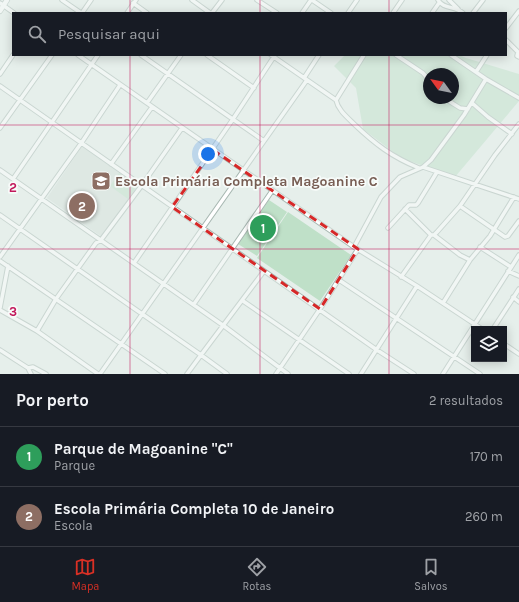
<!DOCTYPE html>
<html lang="pt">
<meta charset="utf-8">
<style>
body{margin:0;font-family:Karla,sans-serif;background:#242831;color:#f1f3f6}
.controls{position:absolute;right:12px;bottom:12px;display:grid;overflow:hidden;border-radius:0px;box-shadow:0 2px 10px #0003}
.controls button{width:36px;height:36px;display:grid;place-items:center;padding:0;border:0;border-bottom:1px solid #363941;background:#171b24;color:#f1f3f6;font:20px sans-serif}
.compass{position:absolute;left:423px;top:68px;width:36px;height:36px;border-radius:50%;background:#171b24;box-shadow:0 2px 10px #0003;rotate:303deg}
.you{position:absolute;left:208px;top:154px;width:14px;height:14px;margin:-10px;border:3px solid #fff;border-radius:50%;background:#1a73e8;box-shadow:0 0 0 6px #1a73e833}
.badge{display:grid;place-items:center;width:26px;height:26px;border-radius:50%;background:#d93025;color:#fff;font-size:13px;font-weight:700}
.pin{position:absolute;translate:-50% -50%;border:2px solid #fff;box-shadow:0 1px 4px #0006}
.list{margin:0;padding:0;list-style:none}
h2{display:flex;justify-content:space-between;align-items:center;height:52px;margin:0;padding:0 16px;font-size:17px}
h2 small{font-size:13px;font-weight:400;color:#9ea1a6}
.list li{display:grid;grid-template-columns:26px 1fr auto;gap:12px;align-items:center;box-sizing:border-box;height:60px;padding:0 16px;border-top:1px solid #363941}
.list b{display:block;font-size:15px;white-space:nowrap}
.list p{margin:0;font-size:13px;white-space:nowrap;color:#9ea1a6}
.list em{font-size:13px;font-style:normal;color:#9ea1a6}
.icon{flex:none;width:22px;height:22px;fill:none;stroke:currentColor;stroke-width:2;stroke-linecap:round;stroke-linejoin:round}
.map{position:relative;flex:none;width:519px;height:374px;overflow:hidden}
.search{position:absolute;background:#171b24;box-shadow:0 2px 10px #0003;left:12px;right:12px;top:12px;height:44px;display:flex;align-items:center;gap:10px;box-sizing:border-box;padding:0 14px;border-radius:0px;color:#9ea1a6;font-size:15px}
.sheet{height:172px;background:#171b24}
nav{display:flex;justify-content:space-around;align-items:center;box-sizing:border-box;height:56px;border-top:1px solid #363941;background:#171b24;font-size:11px;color:#9ea1a6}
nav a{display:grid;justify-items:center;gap:2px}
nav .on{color:#d93025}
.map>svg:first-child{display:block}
</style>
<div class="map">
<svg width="519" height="374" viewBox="0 0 519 374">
<rect width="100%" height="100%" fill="#e6efeb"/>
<path fill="#d4dfda" d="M83 145 140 186 102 237 47 198Z"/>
<path fill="#bfe0c8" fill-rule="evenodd" d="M345 55H459L466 58 519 74V101L455 177 401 158 363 129 356 88 334 66ZM429 74H453V98H429Z
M119 173 137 186 128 199 110 186Z
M269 200 287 212 257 256 238 244Z
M288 212 351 255 320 301 257 258Z"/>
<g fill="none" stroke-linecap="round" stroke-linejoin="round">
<defs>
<path id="minor" d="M62 0 81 13
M192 0 210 13
M257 0 277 13
M312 0 331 13
M438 0C443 9 455 6 463 13
M449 0 458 9
M0 3 14 13
M133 3 147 13
M82 13 91 0
M127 13 136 0
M212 13 222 0
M302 13 311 0
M348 13 357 0
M393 13 402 0
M432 13 439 3
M473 13 483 0
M506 28 519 11
M506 40 518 52 517 56 519 57
M78 55 354 247 417 286 482 329
M141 55 264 141
M207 55 254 88
M271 55 336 100 364 55
M396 55 423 73 429 80
M451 55 486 79 519 98
M476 72 487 55
M0 74 13 55
M304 78 319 55
M0 86 377 350 414 374
M444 98 460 108 468 109
M336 100C338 110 347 117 354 124 375 144 392 157 419 168
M147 103 181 55
M472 103 488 117 512 134
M0 128 52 55
M111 164 152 107
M423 167 519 199
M0 170 224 326 288 374
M13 179 98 55
M460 206 505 237 508 236 519 221
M405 209 431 235
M0 215 201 355 264 271
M388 228 409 205H416L418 203 437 172
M434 235 460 255 470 260
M354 247 381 197 400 177 423 167 431 160 464 115 486 79
M480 247 511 267
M0 257 82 142 120 85
M0 261 165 374
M134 263 233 119 275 55
M508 271 519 276
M401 277 431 235H434L437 232 460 206 495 155 519 124
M339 280 480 374
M513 297 519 302
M243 301 349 374
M443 303 470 260 490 236 514 197
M194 304 272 191
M0 308 8 266
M0 310 37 331 98 374
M493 329 519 289
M37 331 56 299 96 243 101 240 142 185 182 128
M504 344 519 354
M0 350 28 368 31 374
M28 368 33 367 46 374
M100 374 307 80
M187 374 201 355 227 374
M276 374 320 309 358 249
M361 374 417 286
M443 374 519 255"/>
<path id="tertiary" d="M0 11 7 0"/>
</defs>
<use href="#minor" stroke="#a8b8b2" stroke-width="5.5"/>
<use href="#tertiary" stroke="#a8b8b2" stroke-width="6"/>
<use href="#minor" stroke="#fff" stroke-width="3.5"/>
<use href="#tertiary" stroke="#fff" stroke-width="4.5"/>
</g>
<path d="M0 0H519V374H0ZM213 150 358 249 320 309 172 207Z" fill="#e6efeb" fill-opacity=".55" fill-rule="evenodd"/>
<path fill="none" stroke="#d62828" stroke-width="3" stroke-dasharray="8 5" stroke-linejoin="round" d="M213 150 358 249 320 309 172 207Z"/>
<path fill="none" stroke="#c2185b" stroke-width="1" stroke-opacity="0.55" d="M130 0V13M260 0V13M389 0V13M130 55V374M260 55V374M389 55V374M0 125H519M0 249H519"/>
<defs>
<symbol id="school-square" viewBox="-11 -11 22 22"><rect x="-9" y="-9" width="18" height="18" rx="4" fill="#8d6e63" stroke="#f7fbf9"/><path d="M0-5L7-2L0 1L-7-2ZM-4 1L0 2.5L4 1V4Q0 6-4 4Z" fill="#fff"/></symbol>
</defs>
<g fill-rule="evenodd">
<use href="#school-square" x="90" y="170" width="22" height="22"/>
</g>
<g text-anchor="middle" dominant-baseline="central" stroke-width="3.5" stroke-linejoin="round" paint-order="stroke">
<g font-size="14" font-weight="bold" fill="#785e54" stroke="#f7fbf9" text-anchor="start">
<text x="115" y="181">Escola Primária Completa Magoanine C</text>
</g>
</g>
<g font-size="13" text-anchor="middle" font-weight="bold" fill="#c2185b" stroke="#f7fbf9" stroke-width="3.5" stroke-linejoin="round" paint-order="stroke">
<text x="13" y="192">2</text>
<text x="13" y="316">3</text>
</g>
</svg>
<div class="controls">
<button><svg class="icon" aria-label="layers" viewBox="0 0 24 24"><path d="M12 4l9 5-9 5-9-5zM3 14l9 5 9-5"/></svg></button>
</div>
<svg class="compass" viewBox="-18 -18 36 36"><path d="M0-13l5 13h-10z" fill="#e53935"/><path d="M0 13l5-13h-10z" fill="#9ea1a6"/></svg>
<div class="you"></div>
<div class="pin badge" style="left:263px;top:228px;background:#2e9e5b">1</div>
<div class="pin badge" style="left:82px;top:206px;background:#8d6e63">2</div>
<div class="search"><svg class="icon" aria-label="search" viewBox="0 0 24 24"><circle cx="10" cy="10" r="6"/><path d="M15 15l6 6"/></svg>Pesquisar aqui</div>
</div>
<section class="sheet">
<h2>Por perto<small>2 resultados</small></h2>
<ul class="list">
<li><span class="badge" style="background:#2e9e5b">1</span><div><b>Parque de Magoanine &quot;C&quot;</b><p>Parque</p></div><em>170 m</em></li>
<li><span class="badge" style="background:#8d6e63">2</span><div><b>Escola Primária Completa 10 de Janeiro</b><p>Escola</p></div><em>260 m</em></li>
</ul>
</section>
<nav>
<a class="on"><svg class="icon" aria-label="map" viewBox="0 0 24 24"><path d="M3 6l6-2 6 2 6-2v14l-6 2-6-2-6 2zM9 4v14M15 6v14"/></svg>Mapa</a>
<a><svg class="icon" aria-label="directions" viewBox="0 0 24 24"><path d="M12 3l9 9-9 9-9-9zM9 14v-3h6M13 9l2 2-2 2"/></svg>Rotas</a>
<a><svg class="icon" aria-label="saved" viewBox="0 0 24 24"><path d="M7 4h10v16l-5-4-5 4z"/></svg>Salvos</a>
</nav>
